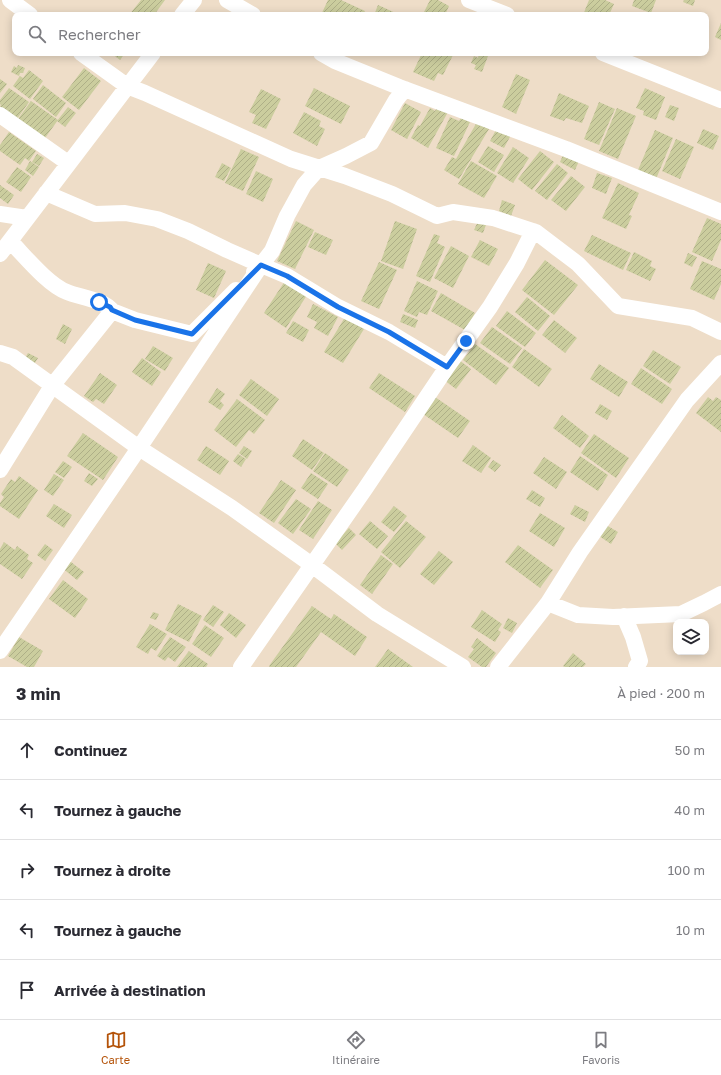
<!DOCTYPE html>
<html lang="fr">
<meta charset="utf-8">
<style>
body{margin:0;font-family:"Golos Text",sans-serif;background:#f2f2f3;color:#2b2b33}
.controls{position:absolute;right:12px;bottom:12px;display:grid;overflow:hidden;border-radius:8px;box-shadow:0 2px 10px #0003}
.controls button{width:36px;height:36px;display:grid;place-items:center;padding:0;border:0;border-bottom:1px solid #e1e1e2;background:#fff;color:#2b2b33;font:20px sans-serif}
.stop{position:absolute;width:12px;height:12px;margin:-9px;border:3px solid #1a73e8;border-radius:50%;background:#fff}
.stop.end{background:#1a73e8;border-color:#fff;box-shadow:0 1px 4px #0008}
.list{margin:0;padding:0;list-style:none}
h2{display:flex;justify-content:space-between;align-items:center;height:52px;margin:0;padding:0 16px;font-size:17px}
h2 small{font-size:13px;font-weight:400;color:#7c7c81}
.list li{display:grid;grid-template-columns:26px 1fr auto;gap:12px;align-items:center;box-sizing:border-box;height:60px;padding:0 16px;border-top:1px solid #e1e1e2}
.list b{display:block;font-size:15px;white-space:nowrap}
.list em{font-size:13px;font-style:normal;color:#7c7c81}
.icon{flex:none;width:22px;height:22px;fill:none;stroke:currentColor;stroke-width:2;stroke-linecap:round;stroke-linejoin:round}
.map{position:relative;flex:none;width:721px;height:667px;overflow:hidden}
.search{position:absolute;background:#fff;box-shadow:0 2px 10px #0003;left:12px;right:12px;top:12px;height:44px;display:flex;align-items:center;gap:10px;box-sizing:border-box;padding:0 14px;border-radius:8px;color:#7c7c81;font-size:15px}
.sheet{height:352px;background:#fff}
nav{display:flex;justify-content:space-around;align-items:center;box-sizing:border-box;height:56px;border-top:1px solid #e1e1e2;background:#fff;font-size:11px;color:#7c7c81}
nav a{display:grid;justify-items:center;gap:2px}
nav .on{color:#b45309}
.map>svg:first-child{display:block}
</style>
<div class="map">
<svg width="721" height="667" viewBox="0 0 721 667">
<defs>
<pattern id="building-hatch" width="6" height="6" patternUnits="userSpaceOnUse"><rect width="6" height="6" fill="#cbcd9e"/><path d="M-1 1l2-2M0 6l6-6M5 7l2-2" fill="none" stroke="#aeaf87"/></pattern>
</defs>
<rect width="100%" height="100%" fill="#eeddc8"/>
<path fill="url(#building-hatch)" d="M141 0H165L154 15H129Z
M328 0H341L365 11 363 15H321Z
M430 0H438L449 6 445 15 440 12 439 15 423 14Z
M589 0H605L614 4 609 15H583Z
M634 0H656L651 13 632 6Z
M684 0H695L693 6 683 2Z
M378 5 400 15H374Z
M721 23V40L715 37Z
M111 53H125L120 60Z
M422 53H454L443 75 438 73 434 81 413 72Z
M479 53 488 56 482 72 474 69 476 65 471 63 474 56 478 58Z
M18 65 25 68 23 73H20L19 76 11 72 14 66 17 68Z
M84 68 101 81 79 110 62 97Z
M29 70 43 81 30 99 13 86 20 76 23 78Z
M516 74 530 80 516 114 502 107Z
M0 79 7 84 0 93Z
M43 85 66 103 56 117 33 99Z
M9 88 29 102 17 119 0 107 1 105 0 104V100Z
M314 88 350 106 341 124 305 106Z
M645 88 665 97 656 120 643 115 644 111 636 108Z
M261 89 281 99 266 129 252 123 256 115 249 112Z
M559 93 589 106 582 123 566 118 564 121 550 116Z
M31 101 58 120 45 138 18 119Z
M599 102 615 109 599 145 584 139Z
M405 103 421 112 407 139 391 130Z
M670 105 679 108 674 121 665 117Z
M438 106 448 112 428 148 411 138 418 125 420 126 430 108 435 111Z
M68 107 76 113 65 127 57 121Z
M617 108 636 116 618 159 599 151Z
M304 112 321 121 319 126 325 129 317 146 293 133Z
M450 117 459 121 461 118 470 122 454 156 436 148Z
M477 122 489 129 459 179 444 170 452 157 456 159Z
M497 128 511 135 504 148 490 141Z
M703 129 719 136 713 150 697 143Z
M655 130 673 138 656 179 638 170Z
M9 132 36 151 29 161 25 158 20 165 0 151V145Z
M676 139 694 147 680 179 662 171Z
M488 146 504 155 494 172 478 162Z
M513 147 529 158 513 183 497 173Z
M241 149 259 157 243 191 225 183Z
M540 151 554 162 532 190 518 179Z
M564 153 579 161 575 170 560 162Z
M37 154 44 158 39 166 32 162Z
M30 161 39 167 33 176 25 170Z
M471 161 497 176 484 198 458 184Z
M222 163 231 168 224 181 215 177Z
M557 164 568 173 547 200 535 191Z
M17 167 31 177 21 192 6 182Z
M256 171 273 179 263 202 246 194Z
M597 173 612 178 606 194 592 188Z
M571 176 585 187 566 211 551 200Z
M618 183 639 193 629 215 632 216 626 229 602 218Z
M0 185 14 195 8 204 0 198Z
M502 200 515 205 511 216 499 211Z
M707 218 721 224V240L712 261 692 252Z
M479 219 487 222 483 233 474 230Z
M296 221 314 230 295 269 277 261Z
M395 221 417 229 403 269 381 261Z
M315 232 333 240 326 255 308 247Z
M434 234 440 236 437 243 445 247 430 282 416 276Z
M592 235 631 253 623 270 584 251Z
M480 240 498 249 489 266 471 257Z
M451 246 469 256 453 288 434 278Z
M634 252 652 261 650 266 656 269 650 281 626 270Z
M688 253 697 257 692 267 684 263Z
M545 260 578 285 554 315 522 290Z
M702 261 721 269V284L714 300 690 289Z
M379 262 397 270 379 309 361 301Z
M208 263 226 271 214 298 196 290Z
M285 281 307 295 286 328 264 313Z
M417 281 438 291 427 315 419 312 417 317 404 311Z
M441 293 475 313 465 330 431 311Z
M527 297 550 316 538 331 515 312Z
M313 304 338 317 328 336 314 328 317 322 307 317Z
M507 311 536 333 525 347 496 326Z
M403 314 418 320 415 328 400 322Z
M345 317 364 329 343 363 324 352Z
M554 320 577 338 565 353 542 335Z
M293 321 309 330 303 342 286 333Z
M63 324 72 329 65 344 56 339Z
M492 327 522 348 510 364 480 343Z
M475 344 509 368 496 385 463 360Z
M153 346 173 358 165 371 145 359Z
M524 349 552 369 539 387 512 367Z
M653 350 681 367 670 384 643 366Z
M28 353 38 358 33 366 24 360Z
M142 358 161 372 152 386 132 372Z
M459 360 471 369 456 389 444 380Z
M599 364 628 382 619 397 590 379Z
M641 368 672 389 662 404 631 384Z
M100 373 117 385 104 404 96 399 93 402 84 396Z
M379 373 415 396 405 412 369 388Z
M251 379 279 399 267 416 239 395Z
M217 388 225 394 220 401 224 405 220 410 208 402Z
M435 397 470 421 458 438 423 414Z
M708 397 713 401 716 397 721 400V432L696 413Z
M237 399 265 420 254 434 249 430 236 447 214 430Z
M600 404 612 411 607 420 595 413Z
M562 415 589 436 580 448 553 428Z
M83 433 118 457 103 480 67 456Z
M594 434 629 458 616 478 581 453Z
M303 439 324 453 312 470 292 456Z
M473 445 491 458 481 473 462 461Z
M206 446 229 461 220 475 197 460Z
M244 446 252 451 247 459 239 453Z
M325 453 349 470 337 487 313 471Z
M238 454 246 459 241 467 233 461Z
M580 456 608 475 598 491 570 472Z
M544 457 567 472 556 489 533 473Z
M493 460 501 465 495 472 488 467Z
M63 461 72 467 64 478 55 472Z
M89 473 98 479 92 486 84 481Z
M311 473 328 484 318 499 301 488Z
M54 474 64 480 53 496 44 490Z
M19 476 38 490 19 519 0 506V503L4 497 1 494 11 479 15 482Z
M281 480 296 490 274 523 259 513Z
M532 490 545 498 540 507 526 499Z
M296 499 311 509 293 534 278 523Z
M318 501 332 510 313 539 299 530Z
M54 504 72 515 64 528 46 516Z
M575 505 589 512 585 522 570 514Z
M394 506 407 516 394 532 381 522Z
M540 513 565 528 554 547 529 531Z
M370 521 388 536 377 549 359 534Z
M406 521 426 537 400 568 381 552Z
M606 525 618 532 611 544 599 536Z
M349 528 356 535 342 550 335 543Z
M4 542 15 550 17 546 29 555 27 559 33 563 22 579 0 564V549Z
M45 544 53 550 45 561 37 555Z
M518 545 553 570 540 588 505 562Z
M439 551 453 562 434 585 420 574Z
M381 555 393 564 372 594 360 585Z
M67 559 84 572 77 580 61 567Z
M63 580 88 599 75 618 49 599Z
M178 604 202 616 189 642 165 630Z
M213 605 224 612 213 627 203 620Z
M312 606 331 619 334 614 367 637 355 656 321 632 296 667H270L269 666Z
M482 610 502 624 498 630 501 632 495 642 471 627Z
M153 612 159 614 156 620 150 618Z
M229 613 246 625 236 638 220 625Z
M508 618 517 623 512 633 503 628Z
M150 624 167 634 156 651 151 648 148 654 136 647Z
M205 625 224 638 211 657 192 644Z
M19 637 43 651 34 667H27L8 656Z
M170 637 186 647 175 662 168 657 165 661 157 656Z
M477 638 496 653 486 667H482L468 657 474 649 471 647Z
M388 649 413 667H375Z
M189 651 208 664 206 667H177Z
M573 653 586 664 583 667H565L563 666Z"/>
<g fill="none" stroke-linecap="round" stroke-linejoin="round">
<path stroke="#fff" stroke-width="16" d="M10 0 30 15
M227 0 253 15
M469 0 507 15
M182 15 194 0
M81 53 127 86 145 93 291 159 345 176 392 194 437 216 453 212 493 218 536 232 578 264 618 306 692 318 721 332
M321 53 335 61 399 87 566 149 721 212
M603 53 721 100
M0 115 68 163
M46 193 95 214 125 213 157 219 188 231 227 250 261 265
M0 214 27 218
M10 241C24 255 48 285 67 292 78 297 106 300 112 311L135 320 192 334 236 290
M0 254 153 53
M254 272 261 265 287 276 338 307 389 332 447 367
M0 353 13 357 139 448 232 508 312 565 377 614 463 667
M0 470 52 386 112 311
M548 603 580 552 687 400 721 363
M624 616 633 637 640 661 636 667
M0 651 139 448 261 265 272 251 287 216 304 185 319 168 346 156 371 143 396 100 405 89
M241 667 365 489 447 367 490 307 517 263 533 231
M498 667 548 603 578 615 613 617 681 614 704 603 721 594"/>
</g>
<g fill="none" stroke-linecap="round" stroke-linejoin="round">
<path stroke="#1a73e8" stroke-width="5" d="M99 302 110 307 112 310 135 320 192 334 261 265 287 276 338 307 389 332 447 367 466 341"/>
</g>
</svg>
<div class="controls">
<button><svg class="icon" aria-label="layers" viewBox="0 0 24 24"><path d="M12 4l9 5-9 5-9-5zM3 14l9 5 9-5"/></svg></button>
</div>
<div class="stop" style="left:99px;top:302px"></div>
<div class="stop end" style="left:466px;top:341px"></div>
<div class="search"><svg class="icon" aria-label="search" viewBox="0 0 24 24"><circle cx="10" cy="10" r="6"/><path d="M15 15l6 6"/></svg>Rechercher</div>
</div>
<section class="sheet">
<h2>3 min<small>À pied · 200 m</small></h2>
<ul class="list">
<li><svg class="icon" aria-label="ahead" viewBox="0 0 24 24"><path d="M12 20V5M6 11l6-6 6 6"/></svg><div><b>Continuez</b></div><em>50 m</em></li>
<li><svg class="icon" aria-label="left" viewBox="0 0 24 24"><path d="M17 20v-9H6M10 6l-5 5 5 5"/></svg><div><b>Tournez à gauche</b></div><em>40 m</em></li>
<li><svg class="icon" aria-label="right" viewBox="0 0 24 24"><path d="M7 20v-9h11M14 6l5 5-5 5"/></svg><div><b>Tournez à droite</b></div><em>100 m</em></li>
<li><svg class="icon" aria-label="left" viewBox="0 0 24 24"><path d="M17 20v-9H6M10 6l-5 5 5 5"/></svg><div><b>Tournez à gauche</b></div><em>10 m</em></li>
<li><svg class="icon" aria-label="arrive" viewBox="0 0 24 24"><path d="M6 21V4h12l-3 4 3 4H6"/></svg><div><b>Arrivée à destination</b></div></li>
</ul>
</section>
<nav>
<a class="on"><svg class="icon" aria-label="map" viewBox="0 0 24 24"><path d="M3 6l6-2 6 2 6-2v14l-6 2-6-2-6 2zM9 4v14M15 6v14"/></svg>Carte</a>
<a><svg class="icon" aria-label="directions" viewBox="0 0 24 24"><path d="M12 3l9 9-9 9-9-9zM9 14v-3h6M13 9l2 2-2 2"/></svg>Itinéraire</a>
<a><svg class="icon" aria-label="saved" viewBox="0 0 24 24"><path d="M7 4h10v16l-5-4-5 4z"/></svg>Favoris</a>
</nav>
